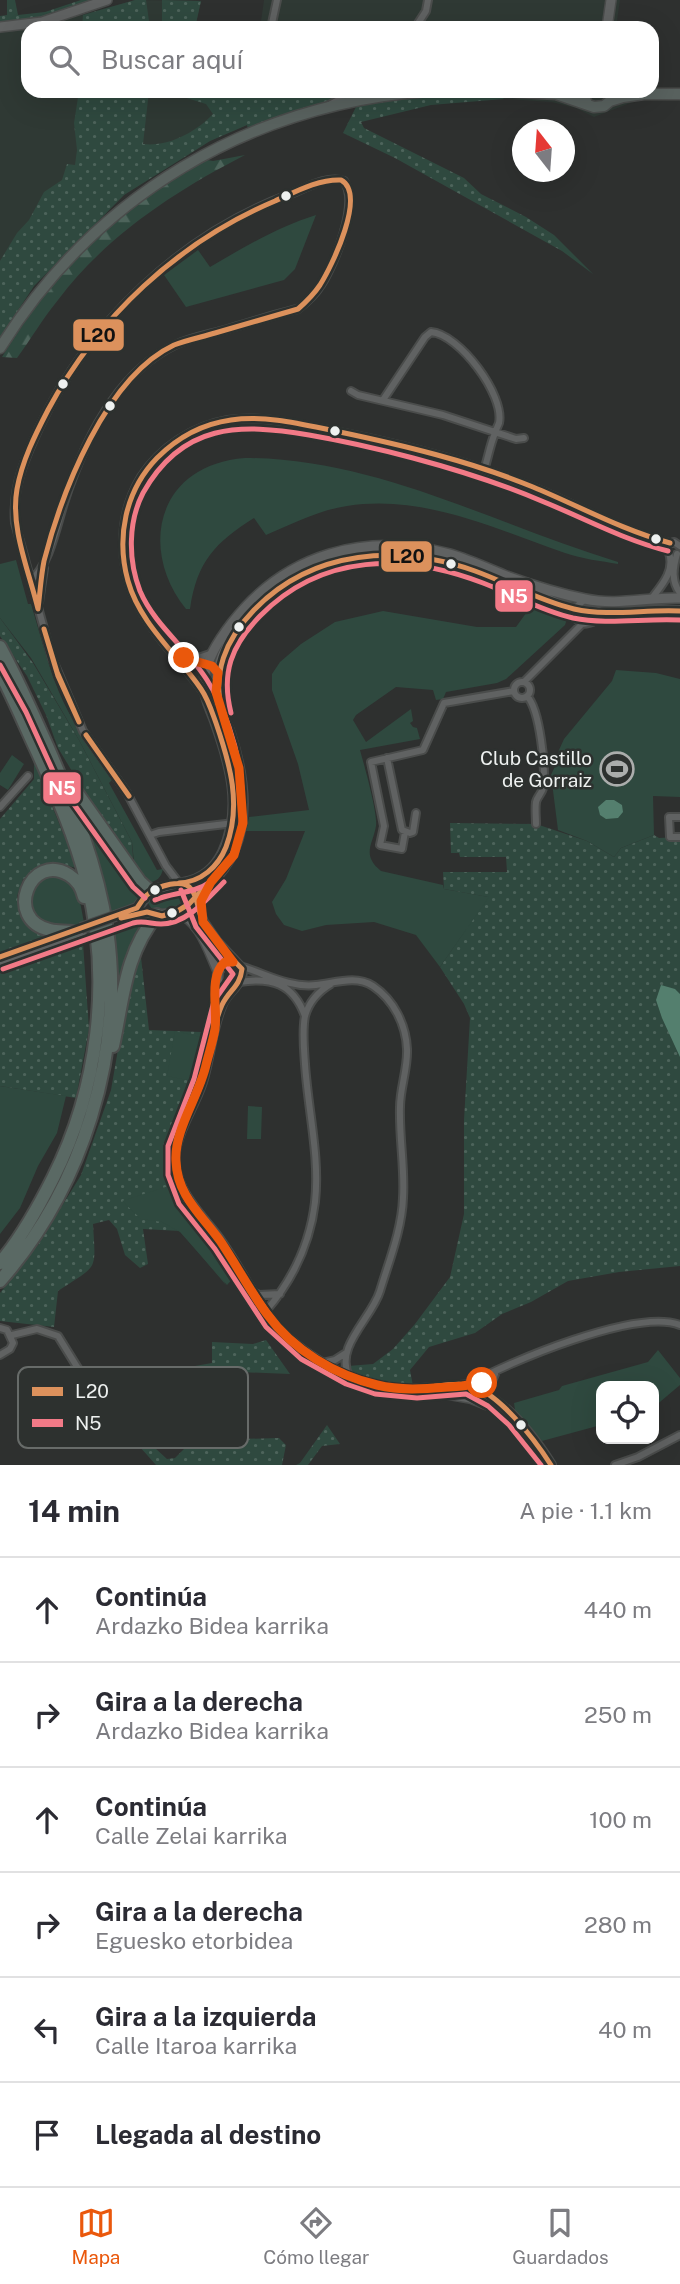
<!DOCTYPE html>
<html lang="es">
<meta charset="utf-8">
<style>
body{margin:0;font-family:"Public Sans",sans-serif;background:#f7f7f7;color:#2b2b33}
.controls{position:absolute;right:21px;bottom:21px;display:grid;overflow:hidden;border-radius:14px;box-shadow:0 7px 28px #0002}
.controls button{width:63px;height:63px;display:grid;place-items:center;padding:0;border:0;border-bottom:2px solid #e1e1e2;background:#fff;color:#2b2b33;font:35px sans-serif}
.compass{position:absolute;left:512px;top:119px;width:63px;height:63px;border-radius:50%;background:#fff;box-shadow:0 7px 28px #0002;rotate:343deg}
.stop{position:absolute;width:21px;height:21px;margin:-16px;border:5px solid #ea580c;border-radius:50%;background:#fff}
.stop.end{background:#ea580c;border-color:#fff;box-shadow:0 2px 7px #0008}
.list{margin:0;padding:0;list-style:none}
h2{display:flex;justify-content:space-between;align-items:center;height:91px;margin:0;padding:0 28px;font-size:30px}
h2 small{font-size:23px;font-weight:400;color:#7c7c81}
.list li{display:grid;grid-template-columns:46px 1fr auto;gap:21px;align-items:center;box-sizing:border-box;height:105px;padding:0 28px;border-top:2px solid #e1e1e2}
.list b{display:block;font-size:26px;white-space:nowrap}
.list p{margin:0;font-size:23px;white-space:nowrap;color:#7c7c81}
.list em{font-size:23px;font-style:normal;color:#7c7c81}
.icon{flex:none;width:38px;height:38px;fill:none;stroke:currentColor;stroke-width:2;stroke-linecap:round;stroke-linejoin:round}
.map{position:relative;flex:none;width:680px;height:1465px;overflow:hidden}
.search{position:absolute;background:#fff;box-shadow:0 7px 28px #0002;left:21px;right:21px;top:21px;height:77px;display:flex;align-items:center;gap:18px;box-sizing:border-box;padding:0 24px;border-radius:21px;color:#7c7c81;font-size:26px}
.sheet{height:721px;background:#fff}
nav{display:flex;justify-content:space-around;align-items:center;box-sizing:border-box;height:98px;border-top:2px solid #e1e1e2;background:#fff;font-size:19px;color:#7c7c81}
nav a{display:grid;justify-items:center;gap:4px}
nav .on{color:#ea580c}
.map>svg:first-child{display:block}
</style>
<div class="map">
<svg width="680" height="1465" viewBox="0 0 680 1465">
<defs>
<pattern id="grass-dots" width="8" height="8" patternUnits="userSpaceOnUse" patternTransform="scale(1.75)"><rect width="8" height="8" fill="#2f493f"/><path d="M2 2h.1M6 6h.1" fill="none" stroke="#4d645b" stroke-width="1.8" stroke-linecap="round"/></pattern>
<pattern id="forest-firs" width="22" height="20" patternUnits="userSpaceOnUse" patternTransform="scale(1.75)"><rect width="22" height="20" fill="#2f493f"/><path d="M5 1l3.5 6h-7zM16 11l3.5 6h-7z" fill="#4d645b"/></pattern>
</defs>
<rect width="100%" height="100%" fill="#2e302f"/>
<path fill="#2f3934" d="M135 0 201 1 195 28H34Z
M264 0H620L616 28H260Z
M28 29V91H247V125L210 141 124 195 34 286 0 339V32Z
M371 91H637L638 100 594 117 576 108 552 102 504 99 500 95 391 99Z"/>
<path fill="url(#grass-dots)" d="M7 0H15L18 15 45 12 81 0H95L31 20 0 23V16L7 15Z
M135 0H146L150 28H82L83 15Z
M162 0 201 1 195 28H162Z
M79 91H149L143 144C169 147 196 132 213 114L206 104 164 91H366L249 134 247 125 210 141 124 195 34 286 0 337V261L17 233 29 220 44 192 62 180 67 164 75 165 77 150 74 123Z
M456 94 500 95 504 99 431 105 361 122 364 128 464 178 481 194 526 217 554 235 593 274 562 251 395 158 343 133 357 105 416 96Z
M0 618 33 663 79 740 132 842 134 874 58 748 46 715 27 676 0 636Z
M34 761 77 868 55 863 38 869 23 879 17 896 23 919 36 933 83 943 89 1029 76 1098 0 1086V819L34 779Z
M450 823 536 824 587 841 614 857 621 848 654 835 659 838 680 837V1266L619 1272 568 1281 531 1302 502 1314 475 1333 429 1347 410 1370 413 1386 373 1380 354 1373 348 1366 373 1364 393 1349 415 1324 450 1277 464 1214V1120L470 1018 464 1004 440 967 488 897 444 889 443 872H507L506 857H460L459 853H451Z
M140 948 149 1030 201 1032 195 1059 170 1136 166 1158 176 1199 226 1285 180 1231 143 1229 148 1264 140 1268 125 1255 117 1229 109 1220 93 1224C96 1273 98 1264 58 1291L54 1327 0 1321V1293L38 1245 81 1175 111 1090 129 986Z
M266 1340 290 1374 239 1372 195 1374 174 1383 178 1369 212 1363V1342L253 1344Z
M120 1416 167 1459 175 1458 195 1438 210 1433 240 1439 279 1438 286 1445 282 1465H156L115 1419Z
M327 1425 340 1444 322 1446 308 1465H296L300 1463Z"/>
<path fill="url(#forest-firs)" d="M245 155C175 191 106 236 58 300 43 318 31 339 17 358L2 357C57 269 115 207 207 160L213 161Z"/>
<path fill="#2f493f" d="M316 215 295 269 284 280 186 307 164 275 198 250 210 267C244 247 278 227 316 215Z
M245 458C376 458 496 525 618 562V564C601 561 582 559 565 553 495 529 424 494 347 506 319 510 292 524 266 535L254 518C215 543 197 561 190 609H186C139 551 155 465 245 458Z
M16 560 28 604H31C40 633 47 663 59 692 72 723 93 752 113 779L109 783 157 870 163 869C161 878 157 881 148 883L135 872 132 842 79 740 31 658 0 618V564Z
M534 602 567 619 565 625 506 679 497 683 446 692 443 699 436 700 433 690 396 687 356 715 353 720 366 742 411 709 413 721 410 723 413 727 417 728 420 739 360 750C364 765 378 813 376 826 373 844 361 855 381 871L443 885 444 889 489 897 440 967 416 935 374 922 326 925 302 931 284 925 276 914 272 902 286 879 305 831H246L249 817 309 810 298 764 272 690V674L280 662 301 644 335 622 383 611 477 627H516Z
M616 670 656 673 680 679V797L653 796 654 835 621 848 614 857 587 841 558 830 551 775 557 762 559 750 564 739 612 681Z
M12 755 24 764 8 790 0 785V773Z
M82 808 139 886 142 892C136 906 124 909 110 914L97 854Z
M63 876C80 888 80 903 84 922L73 928 48 927 30 911 29 891 44 877Z
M180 887 188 892C188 909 166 911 153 911L148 903 153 895Z
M137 918 147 920 116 1014 112 926Z
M175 1031 200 1037 192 1081 167 1076Z
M0 1086 66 1096 57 1133 38 1166 20 1208 0 1234Z
M248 1106 262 1107 261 1139H247Z
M172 1185 236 1275 227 1285 180 1232 162 1222 141 1219 122 1201Z
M658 1350 680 1378V1385L654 1407V1386H601V1425L542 1441 515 1410 514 1403 559 1390 562 1386 648 1362Z"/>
<path fill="#547f6e" d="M606 800H614L622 805 623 812 618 818 606 819 600 815 598 807Z
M661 985 675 989 680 994V1057L662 1018 656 1000Z"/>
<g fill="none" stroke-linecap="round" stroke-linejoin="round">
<defs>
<path id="street" d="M271 28 277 0
M415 28 426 11 428 0
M329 105 338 100 374 91
M351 391 358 395 443 415 516 439 524 438
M383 400 425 337 431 332C459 334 505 395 499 423 498 426 496 429 495 433 490 445 488 458 484 470
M669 544 674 542 680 546
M677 554C673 568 671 581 680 593
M31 580C49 566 57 525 64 503 83 444 116 373 175 345 192 337 212 334 231 328 253 322 275 314 298 309 307 302 315 295 321 285 334 265 360 203 344 181 327 175 304 189 288 195 181 235 89 323 40 426 25 458 12 487 15 523L52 658 83 731 127 793 166 866 179 883
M652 598C662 585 675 571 669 553
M584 600 574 609 573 616 582 624C592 623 600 621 599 610
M39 602 44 568
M175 653 192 660 213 653
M514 690a8 8 0 1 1 16 0a8 8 0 1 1-16 0Z
M524 682 582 624
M204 693C167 642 123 610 123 543 123 519 129 497 141 477 161 447 193 426 228 420 260 415 292 423 323 429 394 442 465 460 532 487 578 505 622 532 670 543
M527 696C540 710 546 768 543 788 542 793 537 797 536 802 535 809 536 817 536 824
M387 758 402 830 410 833 413 832 416 813
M0 807 28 776
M680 817H669L670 837H680
M405 832 402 849 380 845 384 826 371 762 423 750 444 703 514 691
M150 835 159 832 234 823
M240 966C266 974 289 988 316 985 335 983 356 975 373 986 394 1000 406 1025 407 1049 408 1068 400 1088 400 1107 399 1138 405 1168 403 1198 402 1229 389 1261 380 1291 372 1318 334 1347 349 1376
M239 982C271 977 293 983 305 1016
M253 1292 259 1295 280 1294
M265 1312C292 1281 310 1244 315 1202 320 1157 308 1110 305 1064 304 1049 302 1031 305 1016 309 1002 319 991 331 984
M0 1328 7 1330 13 1343 10 1349 0 1355
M12 1335 37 1329 58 1336 105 1412
M322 1363 335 1360 346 1353
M470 1398 467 1390 468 1385C508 1362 637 1308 680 1325
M476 1401 486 1395 495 1374
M615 1465 638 1457 680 1435"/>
<path id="secondary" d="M0 27 42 22 107 0
M607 28 611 0
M183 883C201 880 215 869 223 852 243 810 231 766 216 724 212 711 204 699 204 684 204 662 219 640 232 623 286 553 366 532 450 554 470 560 489 569 509 577 534 586 560 594 585 599 617 606 648 597 680 598
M176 912C200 920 208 949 218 971
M118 915 137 908 148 894 157 889 179 883 187 885 193 891 203 922 216 941 242 969C243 984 227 991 222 1004 211 1029 210 1057 202 1082 195 1104 181 1123 176 1146 168 1186 198 1211 219 1239 237 1264 250 1291 268 1316 298 1356 353 1387 405 1389 426 1390 447 1387 468 1385 504 1400 531 1433 551 1465
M131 915C147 911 160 918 177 912 190 907 198 894 208 885 254 845 247 785 230 733 225 719 218 707 217 693 213 658 236 627 259 605 315 551 394 542 466 568 492 578 518 589 545 598 554 602 564 607 574 609 609 617 645 608 680 611
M0 961 82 931
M216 1011 218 971 225 963 233 962
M436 1392 470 1398 500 1410"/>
<path id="primary" d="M505 91 556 94 594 107 604 106 610 101 623 97 644 94H680
M582 91 587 104
M0 348C96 195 248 105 428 91"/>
<path id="highway" d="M0 647C18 680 33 714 48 748 74 808 97 864 107 930 125 1053 82 1188 0 1281
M0 672C13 697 24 723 36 749 56 793 75 836 87 883 112 980 98 1089 53 1178 38 1208 22 1237 0 1263
M70 783 140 882 151 892
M72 932C65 931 57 932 50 930 3 920 30 851 69 875 77 880 82 888 84 897
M113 1046C123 1000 125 952 157 915"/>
</defs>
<use href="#street" stroke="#4a4c4b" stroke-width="10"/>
<use href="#secondary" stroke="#4a4c4b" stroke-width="12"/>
<use href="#primary" stroke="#4a4c4b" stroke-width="13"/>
<use href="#highway" stroke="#4a4c4b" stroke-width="16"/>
<use href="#street" stroke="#606262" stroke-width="6"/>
<use href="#secondary" stroke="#606262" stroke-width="9"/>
<use href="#primary" stroke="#59625f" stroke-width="10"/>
<use href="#highway" stroke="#5a6964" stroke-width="12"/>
<defs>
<path id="secondary-bridge" d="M81 928 118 915"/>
</defs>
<use href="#secondary-bridge" stroke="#4a4c4b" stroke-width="12" stroke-linecap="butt"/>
<use href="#secondary-bridge" stroke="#606262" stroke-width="9"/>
<defs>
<path id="bus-1" d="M341 180C367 194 332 266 320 285 314 294 306 302 298 309 270 317 243 325 215 333 202 337 187 340 174 345 106 377 62 491 44 561 41 576 40 593 38 609 29 571 10 528 17 489 22 461 35 435 48 410 98 317 178 242 275 201 295 192 318 179 341 180Z
M44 629 57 672 79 722
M44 629 58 676 79 722
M222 715C212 673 225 640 254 610 313 549 399 544 475 571 508 583 540 601 574 609 609 617 645 609 680 611
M86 735 129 796
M86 735 129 796
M179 883C201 882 218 867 226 847 242 805 230 764 216 723 212 712 208 699 201 689 177 654 140 624 128 581 116 538 125 491 157 458 177 438 202 424 231 420 266 415 301 424 335 431 402 445 470 461 533 487 579 506 622 530 670 543
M121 918 147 912 162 916 176 912 189 904 205 887
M0 957 137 908C140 904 143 898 147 895 157 886 184 877 192 890 198 899 198 912 203 922 212 940 229 955 242 969 240 987 229 990 222 1005 211 1029 210 1058 202 1082 194 1107 176 1131 176 1157 176 1196 201 1215 222 1244 254 1288 274 1337 324 1364 354 1380 386 1390 420 1388 435 1387 454 1382 468 1385 498 1391 535 1440 551 1465"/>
<path id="bus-2" d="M0 665 26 712 58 782 133 887 145 898
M231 713C221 673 231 646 260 616 322 553 405 553 483 583 512 594 542 611 573 618 608 625 644 618 680 620
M181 890 196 927 233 974 214 1001 194 1079 168 1146V1175L179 1204 215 1249 266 1327 301 1359 346 1384 375 1394 417 1398 466 1394 488 1406 509 1425 541 1465
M155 900C172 892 194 894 210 882 266 839 239 730 207 680 187 648 155 626 140 591 128 560 128 522 143 493 182 423 240 423 309 435 344 441 379 449 413 458 458 470 502 484 544 502 586 519 624 540 668 551
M3 969 133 923C144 920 151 924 161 924 187 924 207 899 224 882"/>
</defs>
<use href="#bus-1" stroke="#2d312f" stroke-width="10"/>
<use href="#bus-2" stroke="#2d312f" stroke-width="10"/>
<use href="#bus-1" stroke="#dc915c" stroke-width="5"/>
<use href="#bus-2" stroke="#f27a87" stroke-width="5"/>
</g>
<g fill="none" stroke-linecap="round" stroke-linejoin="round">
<path stroke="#ea580c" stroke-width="9" d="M184 658 212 666 218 673 216 692 239 768 243 823 234 855 211 882 201 901 203 922 233 962H225C208 976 218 1010 215 1029 213 1041 209 1053 206 1065 199 1096 174 1130 176 1161 177 1196 202 1215 221 1242 237 1266 250 1291 267 1314 293 1350 335 1375 377 1385 405 1392 433 1388 462 1386 470 1385 474 1382 482 1383"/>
</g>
<defs>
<symbol id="stadium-ring" viewBox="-11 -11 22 22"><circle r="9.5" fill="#2d312f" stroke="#abadac" stroke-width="1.5"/><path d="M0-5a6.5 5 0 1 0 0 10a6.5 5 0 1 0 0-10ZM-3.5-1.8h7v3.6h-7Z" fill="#abadac"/></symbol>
</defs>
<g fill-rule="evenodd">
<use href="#stadium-ring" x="598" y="750" width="38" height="38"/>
</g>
<g fill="#eef1f0" stroke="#2d312f" stroke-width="2.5">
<circle cx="286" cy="196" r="6"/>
<circle cx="63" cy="384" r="6"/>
<circle cx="110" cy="406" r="6"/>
<circle cx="335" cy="431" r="6"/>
<circle cx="656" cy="539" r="6"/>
<circle cx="451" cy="564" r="6"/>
<circle cx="239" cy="627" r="6"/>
<circle cx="155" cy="890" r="6"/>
<circle cx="172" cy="913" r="6"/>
<circle cx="521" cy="1425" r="6"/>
</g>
<g text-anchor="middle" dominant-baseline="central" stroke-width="5" stroke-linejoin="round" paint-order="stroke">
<g font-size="19" fill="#eef1f0" stroke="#2d312f" text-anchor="end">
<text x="592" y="758">Club Castillo<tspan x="592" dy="22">de Gorraiz</tspan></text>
</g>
</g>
<rect x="18" y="1367" width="230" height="81" rx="10" fill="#2d312f" stroke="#676b69" stroke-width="2"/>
<rect x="32" y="1387" width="31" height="9" fill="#dc915c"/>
<rect x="32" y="1419" width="31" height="8" fill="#f27a87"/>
<g font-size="19" fill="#eef1f0">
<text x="75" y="1398">L20</text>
<text x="75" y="1430">N5</text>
</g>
<g stroke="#2d312f" stroke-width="2.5">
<rect x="72" y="318" width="53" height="34" rx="7" fill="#dc915c"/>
<rect x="380" y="540" width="53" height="33" rx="7" fill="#dc915c"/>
<rect x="494" y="579" width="40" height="34" rx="7" fill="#f27a87"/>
<rect x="42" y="771" width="40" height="34" rx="7" fill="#f27a87"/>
</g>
<g font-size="19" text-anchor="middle" font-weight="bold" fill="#fff">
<text x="514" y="603">N5</text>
<text x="62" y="795">N5</text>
</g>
<g font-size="19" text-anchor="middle" font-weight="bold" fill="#111">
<text x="98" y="342">L20</text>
<text x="407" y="563">L20</text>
</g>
</svg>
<div class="controls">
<button><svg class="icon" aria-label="locate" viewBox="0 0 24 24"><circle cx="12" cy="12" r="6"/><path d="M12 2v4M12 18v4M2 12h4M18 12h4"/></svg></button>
</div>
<svg class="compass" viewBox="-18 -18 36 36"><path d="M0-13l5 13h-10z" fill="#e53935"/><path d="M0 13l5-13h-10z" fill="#7c7c81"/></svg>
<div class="stop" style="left:482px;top:1383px"></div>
<div class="stop end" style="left:184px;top:658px"></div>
<div class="search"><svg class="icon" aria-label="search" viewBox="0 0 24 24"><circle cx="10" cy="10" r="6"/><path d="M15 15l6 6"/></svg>Buscar aquí</div>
</div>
<section class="sheet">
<h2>14 min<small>A pie · 1.1 km</small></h2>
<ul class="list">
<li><svg class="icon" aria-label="ahead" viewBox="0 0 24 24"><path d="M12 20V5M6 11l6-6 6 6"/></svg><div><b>Continúa</b><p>Ardazko Bidea karrika</p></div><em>440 m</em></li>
<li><svg class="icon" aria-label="right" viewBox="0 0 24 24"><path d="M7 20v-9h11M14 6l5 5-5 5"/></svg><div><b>Gira a la derecha</b><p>Ardazko Bidea karrika</p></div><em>250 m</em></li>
<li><svg class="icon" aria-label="ahead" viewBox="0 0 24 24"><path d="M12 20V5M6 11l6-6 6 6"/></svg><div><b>Continúa</b><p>Calle Zelai karrika</p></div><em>100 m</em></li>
<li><svg class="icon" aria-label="right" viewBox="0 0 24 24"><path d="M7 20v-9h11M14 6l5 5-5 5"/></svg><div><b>Gira a la derecha</b><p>Eguesko etorbidea</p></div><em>280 m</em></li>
<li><svg class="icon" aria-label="left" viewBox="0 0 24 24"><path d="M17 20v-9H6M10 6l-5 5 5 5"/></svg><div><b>Gira a la izquierda</b><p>Calle Itaroa karrika</p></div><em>40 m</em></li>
<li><svg class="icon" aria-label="arrive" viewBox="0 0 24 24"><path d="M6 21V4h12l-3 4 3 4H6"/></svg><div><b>Llegada al destino</b></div></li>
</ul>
</section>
<nav>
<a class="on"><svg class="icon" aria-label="map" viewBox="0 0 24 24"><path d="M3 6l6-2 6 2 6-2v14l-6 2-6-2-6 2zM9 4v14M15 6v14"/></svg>Mapa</a>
<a><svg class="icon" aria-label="directions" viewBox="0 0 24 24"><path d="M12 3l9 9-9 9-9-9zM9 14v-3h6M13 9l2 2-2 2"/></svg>Cómo llegar</a>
<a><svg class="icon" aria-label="saved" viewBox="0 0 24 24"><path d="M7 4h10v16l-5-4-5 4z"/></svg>Guardados</a>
</nav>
